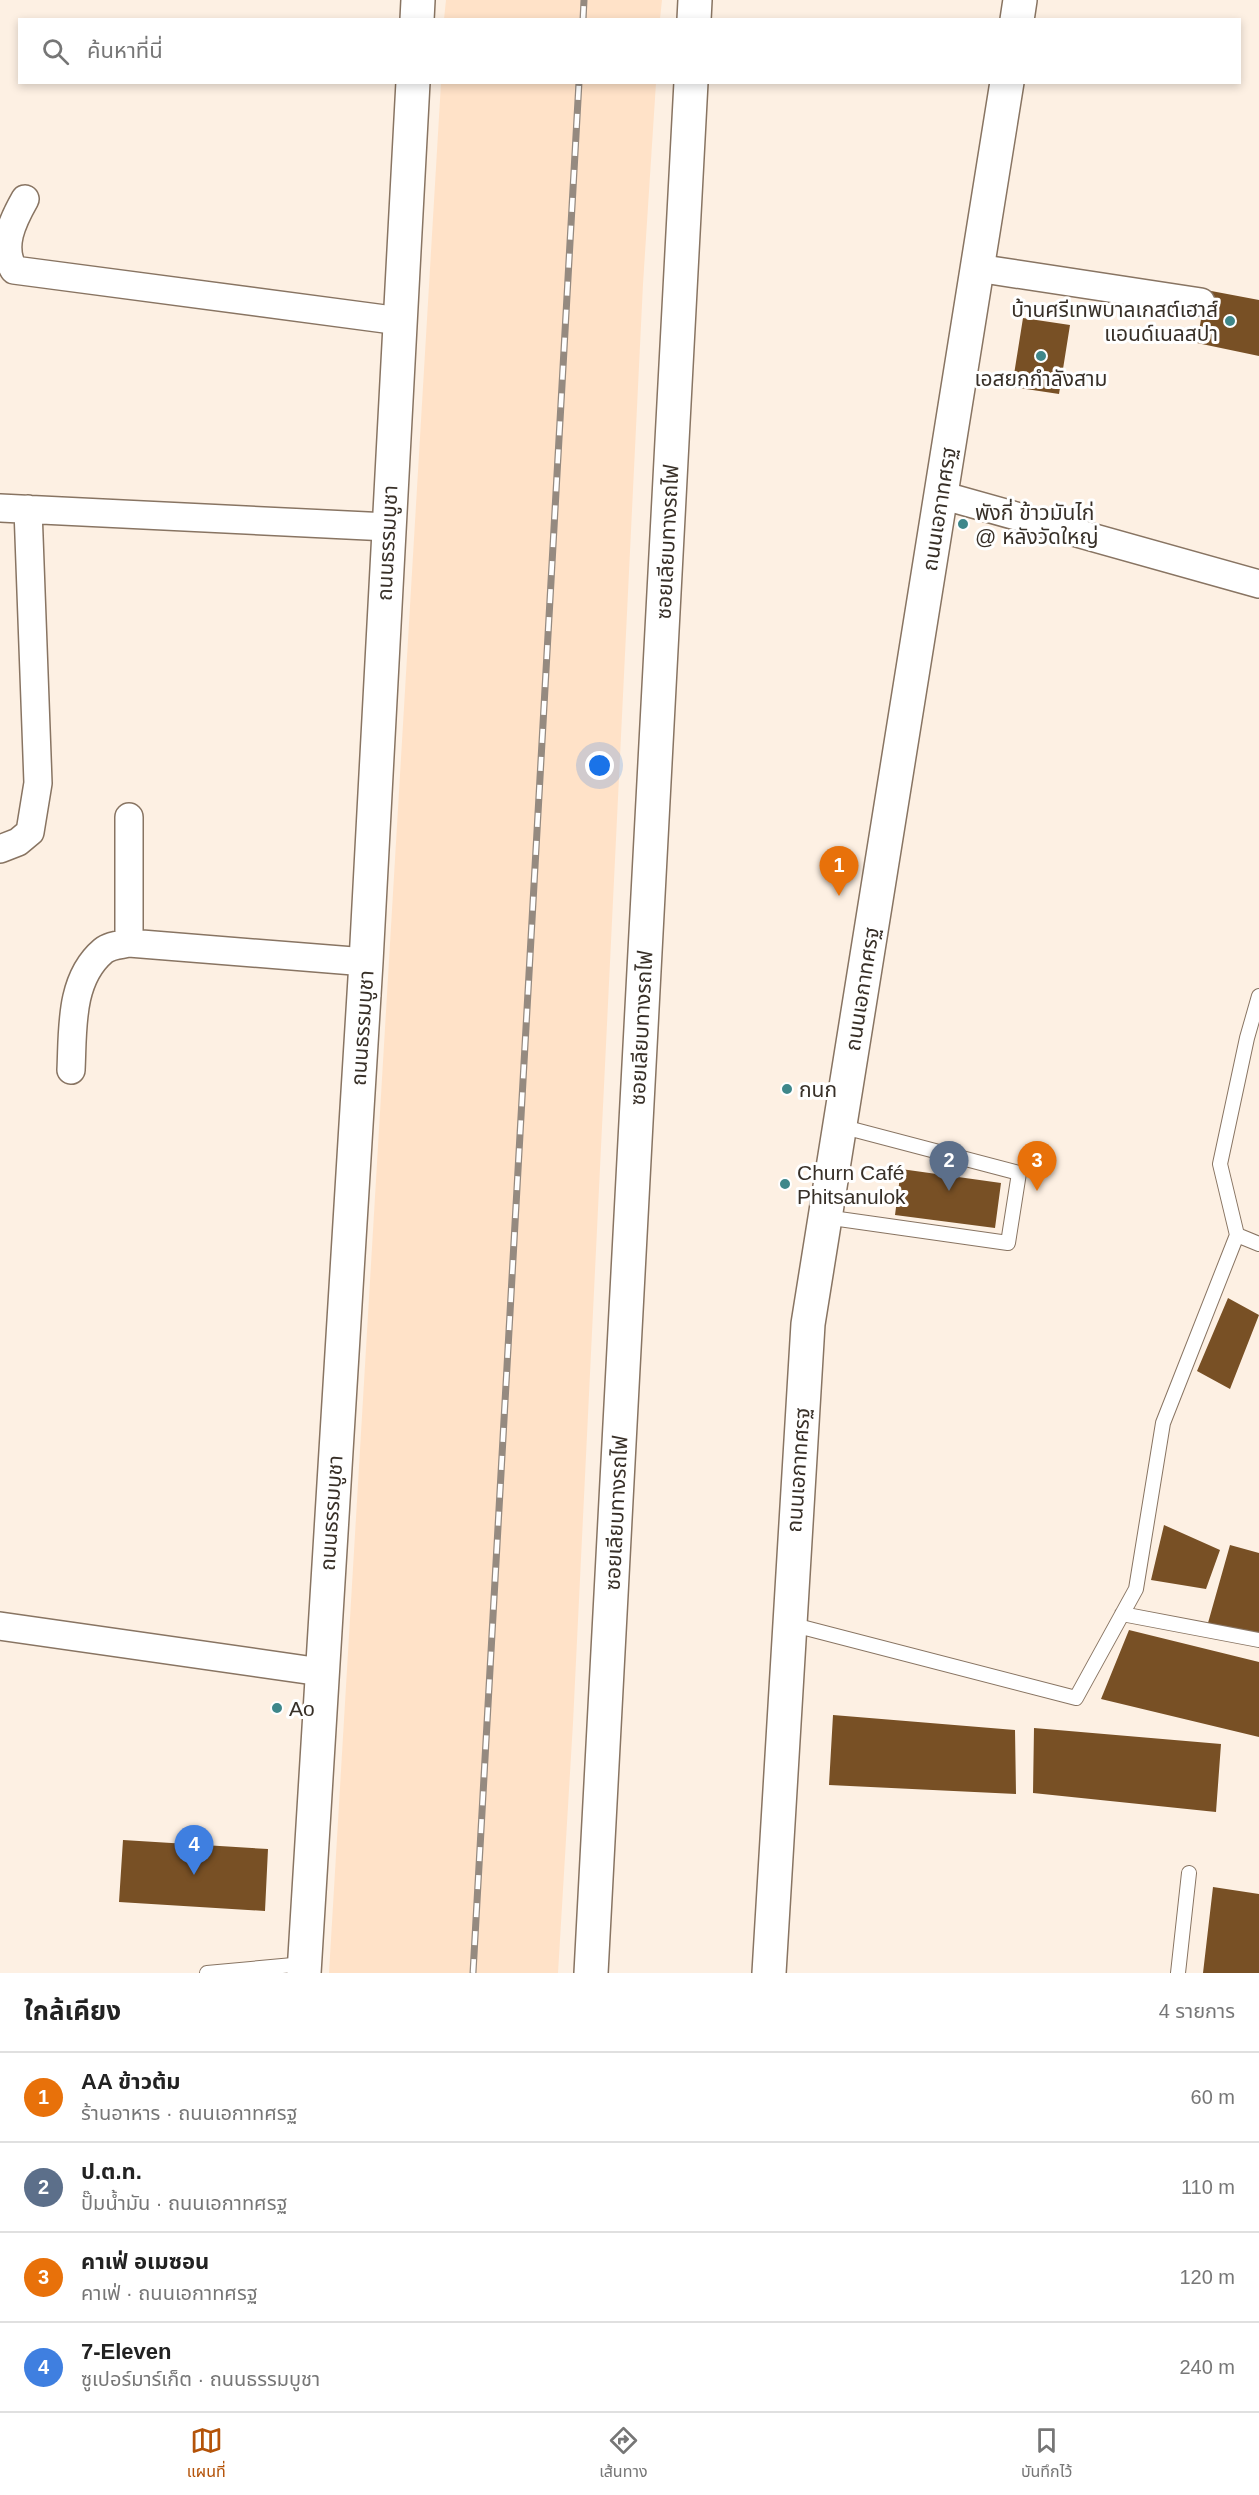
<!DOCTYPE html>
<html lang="th">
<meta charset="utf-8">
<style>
body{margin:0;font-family:Helvetica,"Noto Sans Thai",sans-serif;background:#f6f6f6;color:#222}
.you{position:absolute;left:600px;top:766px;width:21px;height:21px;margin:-15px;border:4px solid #fff;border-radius:50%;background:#1a73e8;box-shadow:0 0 0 9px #1a73e833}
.badge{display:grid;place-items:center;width:39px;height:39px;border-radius:50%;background:#b45309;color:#fff;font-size:20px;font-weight:700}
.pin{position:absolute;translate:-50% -50px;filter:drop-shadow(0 2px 3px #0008)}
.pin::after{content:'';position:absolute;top:32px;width:21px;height:18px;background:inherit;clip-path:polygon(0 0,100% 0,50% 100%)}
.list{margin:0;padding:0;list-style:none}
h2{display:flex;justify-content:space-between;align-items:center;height:78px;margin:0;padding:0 24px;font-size:26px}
h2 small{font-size:20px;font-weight:400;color:#767676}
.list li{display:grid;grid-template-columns:39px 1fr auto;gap:18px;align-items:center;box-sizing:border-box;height:90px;padding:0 24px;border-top:2px solid #e0e0e0}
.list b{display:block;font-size:22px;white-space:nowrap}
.list p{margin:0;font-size:20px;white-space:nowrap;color:#767676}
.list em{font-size:20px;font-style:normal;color:#767676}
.icon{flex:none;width:33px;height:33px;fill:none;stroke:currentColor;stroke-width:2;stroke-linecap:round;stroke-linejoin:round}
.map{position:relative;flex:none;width:1259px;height:1973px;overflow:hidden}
.search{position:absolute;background:#fff;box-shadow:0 3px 9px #0003;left:18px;right:18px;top:18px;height:66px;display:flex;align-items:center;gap:15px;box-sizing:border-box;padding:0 21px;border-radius:0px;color:#767676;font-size:22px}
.sheet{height:438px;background:#fff}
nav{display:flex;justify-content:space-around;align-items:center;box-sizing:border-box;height:84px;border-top:2px solid #e0e0e0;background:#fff;font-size:16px;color:#767676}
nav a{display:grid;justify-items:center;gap:3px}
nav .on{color:#b45309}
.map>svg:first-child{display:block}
</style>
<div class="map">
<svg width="1259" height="1973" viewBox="0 0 1259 1973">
<rect width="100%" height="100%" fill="#fdf0e3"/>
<path fill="#ffe2c8" d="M446 0H662L660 19H444Z
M441 83H656L643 284 573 1723 558 1973H329Z"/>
<path fill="#785025" d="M1206 290 1259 300V356L1197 343Z
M1023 318 1070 325 1059 394 1012 387Z
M901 1169 1001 1183 995 1228 895 1215Z
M1228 1298 1259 1315 1230 1389 1197 1371Z
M1164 1525 1220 1550 1206 1589 1151 1580Z
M1230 1545 1259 1553V1634L1206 1630Z
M1129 1630 1259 1662V1737L1101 1699Z
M833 1715 1015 1730 1016 1794 829 1785Z
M1034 1728 1221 1744 1216 1812 1033 1793Z
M123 1840 268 1849 265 1911 119 1902Z
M1213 1887 1259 1894V1973H1203Z"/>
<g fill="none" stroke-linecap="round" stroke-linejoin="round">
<defs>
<path id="lane" d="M825 1217 1008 1243 1019 1173 840 1126
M1237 1235 1259 1244
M1122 1614 1259 1640
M790 1624 1076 1698 1136 1589 1163 1423 1237 1235 1220 1164 1247 1038 1259 996
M207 1973 304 1964
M1178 1973 1189 1873"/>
<path id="street" d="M25 199C12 222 0 247 14 270L400 321
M977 268 1201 302
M941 495 1259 584
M0 508 388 527
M129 817V943L366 962
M0 849 18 842 30 832 38 783 28 509
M71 1070C73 1031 69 980 103 951 110 945 121 945 129 943
M0 1626 321 1672"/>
<path id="secondary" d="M417 20 418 0
M694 20 695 0
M1017 20 1020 0
M304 1973 366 962 413 82
M591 1973 691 82
M769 1973 808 1324 1007 82"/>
</defs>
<use href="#lane" stroke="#887462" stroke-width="16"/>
<use href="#street" stroke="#887462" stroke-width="30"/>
<use href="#secondary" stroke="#887462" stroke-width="36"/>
<use href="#lane" stroke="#fff" stroke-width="14"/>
<use href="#street" stroke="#fff" stroke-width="27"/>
<use href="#secondary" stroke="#fff" stroke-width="33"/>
<defs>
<path id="rail" d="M583 20 584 0
M473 1973 579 82"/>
</defs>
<use href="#rail" stroke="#958a80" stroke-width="7"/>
<use href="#rail" stroke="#fff" stroke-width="4.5" stroke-dasharray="14" stroke-linecap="butt"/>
</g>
<g fill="#3e878a" stroke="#fff" stroke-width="2">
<circle cx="1230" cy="321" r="6"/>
<circle cx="1041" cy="356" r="6"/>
<circle cx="963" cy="524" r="6"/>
<circle cx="787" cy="1089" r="6"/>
<circle cx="785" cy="1184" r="6"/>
<circle cx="277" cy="1708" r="6"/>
</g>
<g text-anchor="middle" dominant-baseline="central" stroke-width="6" stroke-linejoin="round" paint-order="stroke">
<g font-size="21" fill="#383028" stroke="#fff" text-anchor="start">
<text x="1218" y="309" text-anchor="end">บ้านศรีเทพบาลเกสต์เฮาส์<tspan x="1218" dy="24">แอนด์เนลสปา</tspan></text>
<text x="1041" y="378" text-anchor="middle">เอสยกกำลังสาม</text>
<text x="975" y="512">พังกี่ ข้าวมันไก่<tspan x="975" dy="24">@ หลังวัดใหญ่</tspan></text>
<text x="799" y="1089">กนก</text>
<text x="797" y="1172">Churn Café<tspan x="797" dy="24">Phitsanulok</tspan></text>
<text x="289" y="1708">Ao</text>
</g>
<g font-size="21" fill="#383028" stroke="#fff">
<text transform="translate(939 509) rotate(-81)">ถนนเอกาทศรฐ</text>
<text transform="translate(667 542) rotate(-87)">ซอยเลียบทางรถไฟ</text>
<text transform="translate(387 543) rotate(-87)">ถนนธรรมบูชา</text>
<text transform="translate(862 989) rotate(-81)">ถนนเอกาทศรฐ</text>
<text transform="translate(362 1028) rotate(-86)">ถนนธรรมบูชา</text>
<text transform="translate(641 1028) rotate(-87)">ซอยเลียบทางรถไฟ</text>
<text transform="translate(798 1470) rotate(-86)">ถนนเอกาทศรฐ</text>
<text transform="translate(331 1513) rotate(-86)">ถนนธรรมบูชา</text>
<text transform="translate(616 1513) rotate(-87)">ซอยเลียบทางรถไฟ</text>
</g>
</g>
</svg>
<div class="you"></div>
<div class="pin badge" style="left:839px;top:896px;background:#e8710a">1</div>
<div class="pin badge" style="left:949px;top:1191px;background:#5c6f8a">2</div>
<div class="pin badge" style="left:1037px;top:1191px;background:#e8710a">3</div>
<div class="pin badge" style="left:194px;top:1875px;background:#3f7fe0">4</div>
<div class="search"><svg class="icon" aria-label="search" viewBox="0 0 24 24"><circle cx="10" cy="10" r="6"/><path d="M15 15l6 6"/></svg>ค้นหาที่นี่</div>
</div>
<section class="sheet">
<h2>ใกล้เคียง<small>4 รายการ</small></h2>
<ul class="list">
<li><span class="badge" style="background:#e8710a">1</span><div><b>AA ข้าวต้ม</b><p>ร้านอาหาร · ถนนเอกาทศรฐ</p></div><em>60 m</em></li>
<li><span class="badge" style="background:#5c6f8a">2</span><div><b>ป.ต.ท.</b><p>ปั๊มน้ำมัน · ถนนเอกาทศรฐ</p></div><em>110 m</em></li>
<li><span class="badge" style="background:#e8710a">3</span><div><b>คาเฟ่ อเมซอน</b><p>คาเฟ่ · ถนนเอกาทศรฐ</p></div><em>120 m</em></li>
<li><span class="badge" style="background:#3f7fe0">4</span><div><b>7-Eleven</b><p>ซูเปอร์มาร์เก็ต · ถนนธรรมบูชา</p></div><em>240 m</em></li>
</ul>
</section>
<nav>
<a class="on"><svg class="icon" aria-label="map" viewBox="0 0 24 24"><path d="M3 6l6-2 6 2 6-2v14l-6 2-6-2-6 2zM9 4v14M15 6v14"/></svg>แผนที่</a>
<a><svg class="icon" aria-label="directions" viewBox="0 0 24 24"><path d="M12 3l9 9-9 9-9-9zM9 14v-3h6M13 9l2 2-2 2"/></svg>เส้นทาง</a>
<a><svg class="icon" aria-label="saved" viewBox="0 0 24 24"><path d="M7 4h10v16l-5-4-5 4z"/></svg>บันทึกไว้</a>
</nav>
